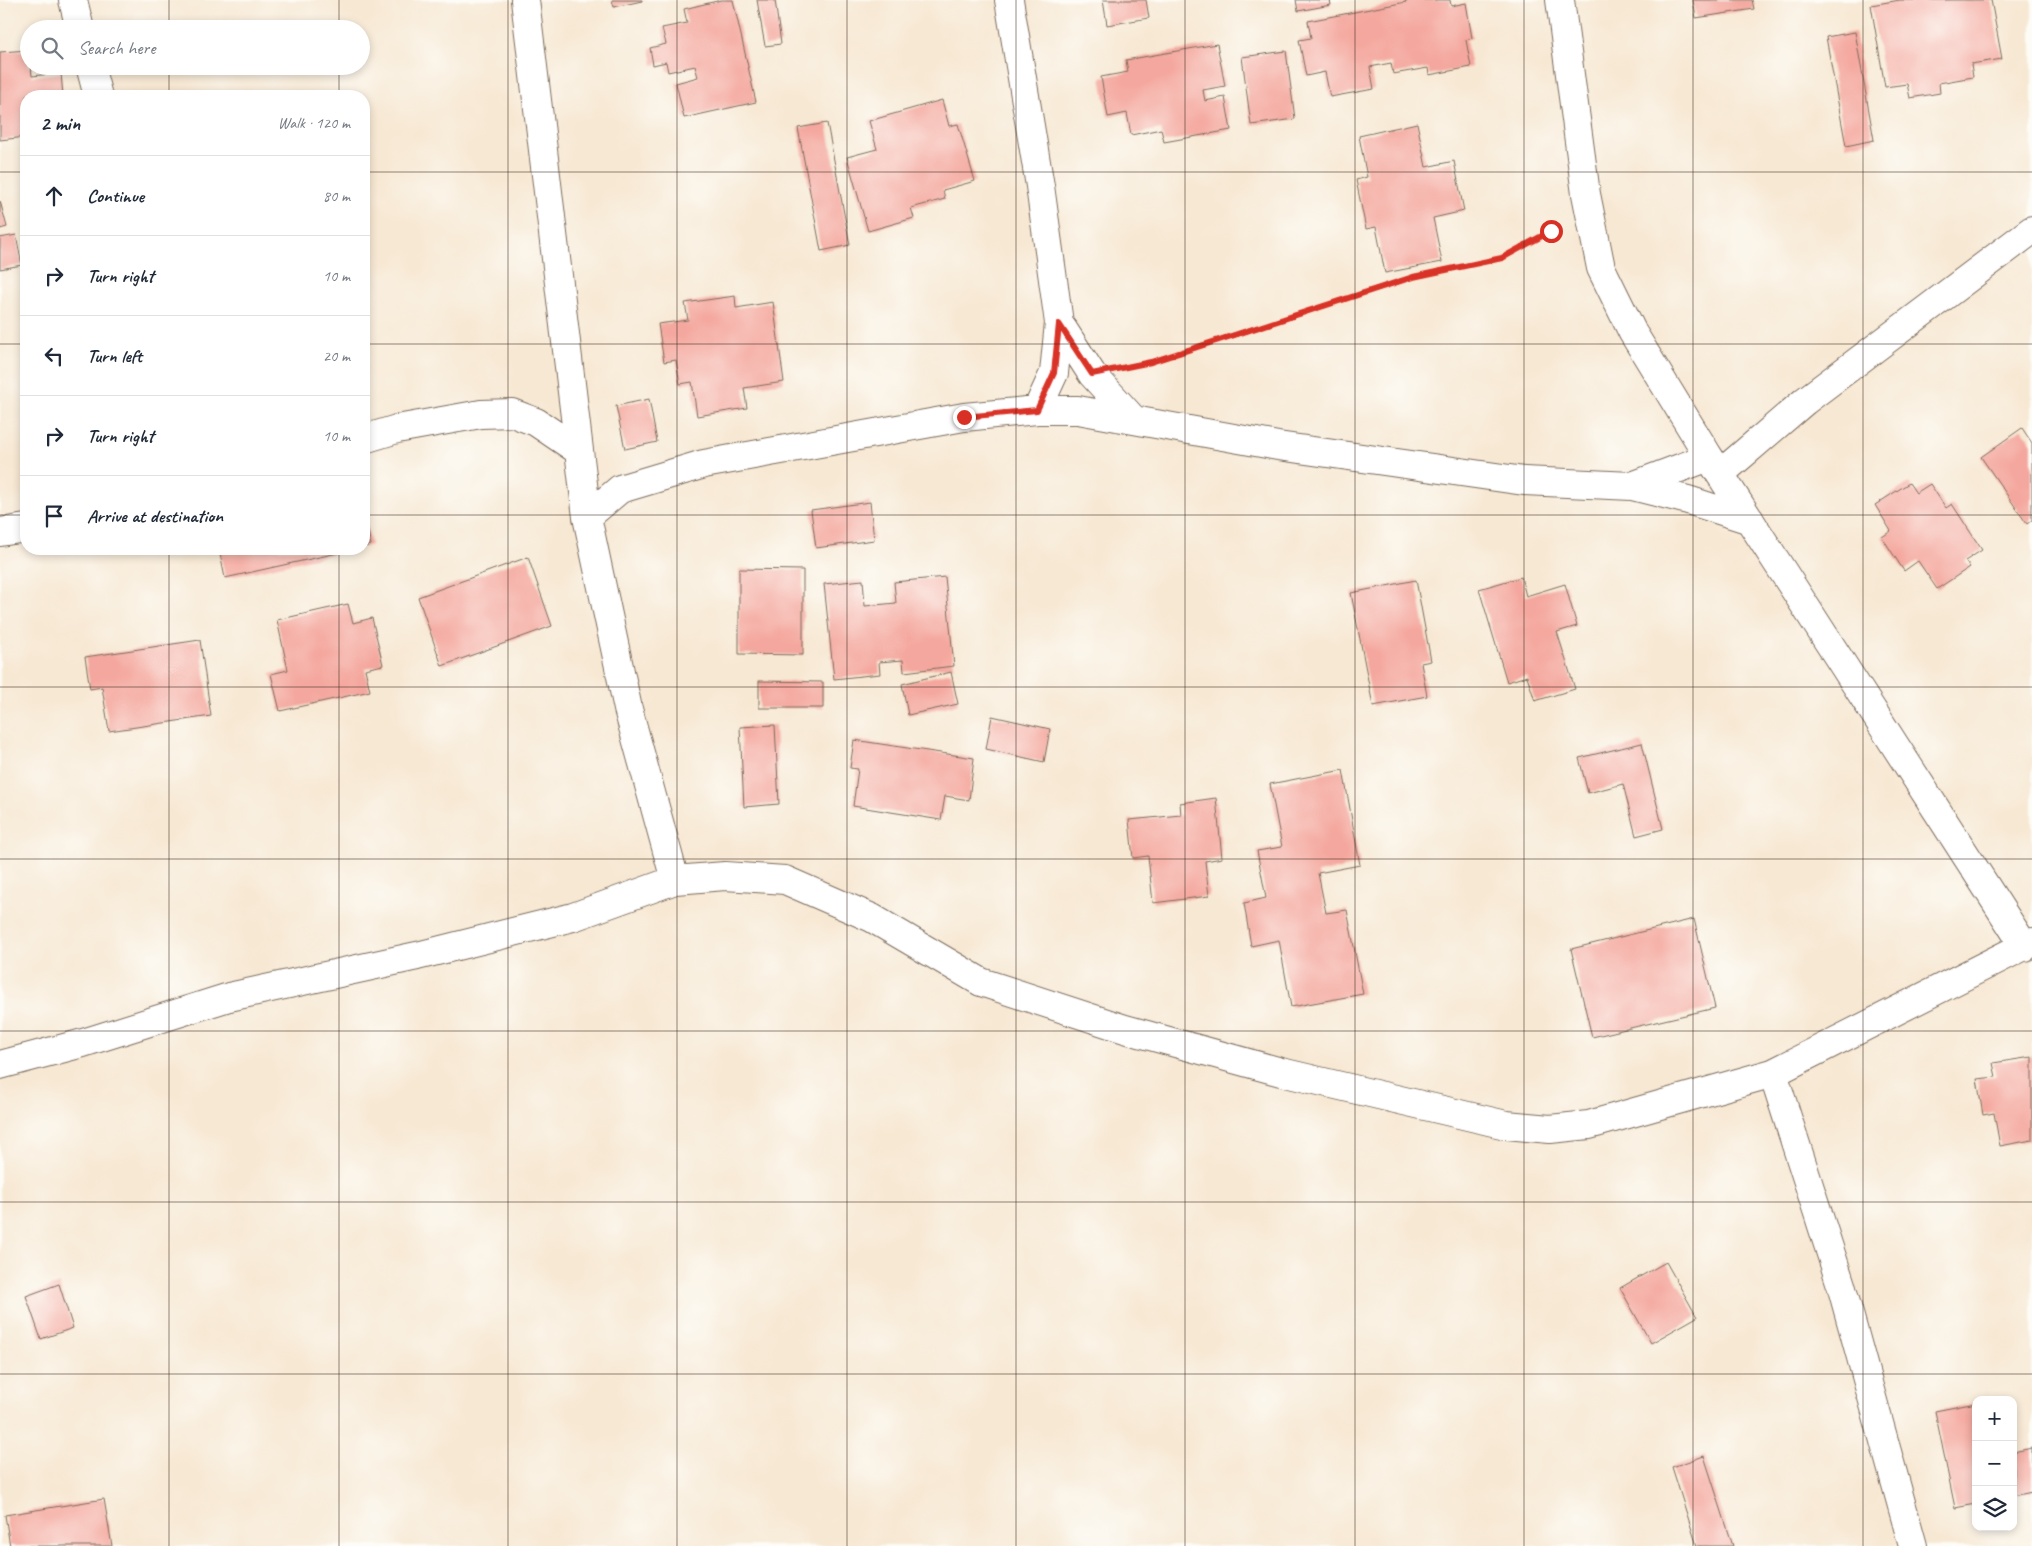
<!DOCTYPE html>
<meta charset="utf-8">
<style>
body{margin:0;font-family:Caveat,sans-serif;background:#f6f6f7;color:#1f2937}
.controls{position:absolute;right:15px;bottom:15px;display:grid;overflow:hidden;border-radius:10px;box-shadow:0 2px 8px #0003}
.controls button{width:45px;height:45px;display:grid;place-items:center;padding:0;border:0;border-bottom:1px solid #e0e1e3;background:#fff;color:#1f2937;font:25px sans-serif}
.stop{position:absolute;width:15px;height:15px;margin:-11px;border:4px solid #d93025;border-radius:50%;background:#fff}
.stop.end{background:#d93025;border-color:#fff;box-shadow:0 1px 5px #0008}
.list{margin:0;padding:0;list-style:none}
h2{display:flex;justify-content:space-between;align-items:center;height:65px;margin:0;padding:0 20px;font-size:21px}
h2 small{font-size:16px;font-weight:400;color:#747a83}
.list li{display:grid;grid-template-columns:32px 1fr auto;gap:15px;align-items:center;box-sizing:border-box;height:80px;padding:0 20px;border-top:1px solid #e0e1e3}
.list b{display:block;font-size:19px;white-space:nowrap}
.list em{font-size:16px;font-style:normal;color:#747a83}
.icon{flex:none;width:28px;height:28px;fill:none;stroke:currentColor;stroke-width:2;stroke-linecap:round;stroke-linejoin:round}
.map{position:relative;flex:none;width:2032px;height:1546px;overflow:hidden}
.search{position:absolute;background:#fff;box-shadow:0 2px 8px #0003;left:20px;top:20px;width:350px;height:55px;display:flex;align-items:center;gap:12px;box-sizing:border-box;padding:0 18px;border-radius:28px;color:#747a83;font-size:19px}
.panel{position:absolute;background:#fff;box-shadow:0 2px 8px #0003;left:20px;top:90px;width:350px;height:465px;border-radius:20px}
.map>svg:first-child{display:block}
</style>
<div class="map">
<svg width="2032" height="1546" viewBox="0 0 2032 1546">
<rect width="100%" height="100%" fill="#fdfcf7"/>
<filter id="ink" filterUnits="userSpaceOnUse"><feTurbulence type="fractalNoise" baseFrequency=".02" numOctaves="2"/><feDisplacementMap in="SourceGraphic" scale="10" xChannelSelector="R" yChannelSelector="G"/><feConvolveMatrix kernelMatrix="1 2 1 2 8 2 1 2 1" color-interpolation-filters="sRGB"/></filter>
<filter id="wash" filterUnits="userSpaceOnUse"><feTurbulence type="fractalNoise" baseFrequency=".0096" numOctaves="4" result="noise"/><feDisplacementMap in="SourceGraphic" scale="20" xChannelSelector="R" yChannelSelector="G"/><feGaussianBlur stdDeviation="1.12" result="paint"/><feColorMatrix in="noise" values="0 0 0 0 0 0 0 0 0 0 0 0 0 0 0 0 0 1.4 0 .05"/><feComposite in="paint" operator="in"/></filter>
<g filter="url(#wash)">
<rect width="100%" height="100%" fill="#f7e8d3"/>
<g id="blocks">
<path fill="#f4a79e" d="M612 0H642V1L614 7Z
M721 0H733L756 102 684 118 676 83 698 77 695 66 668 72 666 62 653 65 650 48 666 44 662 28 687 23 684 9Z
M757 0H775L781 44 765 46Z
M1103 0H1146L1149 18 1107 25Z
M1296 0H1330L1331 5 1298 11Z
M1405 0H1450L1451 6 1466 3 1472 38 1466 40 1471 67 1429 75 1428 68 1393 74 1391 63 1370 67 1374 89 1330 97 1325 72 1306 76 1299 40 1311 38 1308 21 1406 2Z
M1693 0H1752L1754 9 1696 18Z
M1900 0H1991L2002 59 1971 64 1973 77 1939 83 1940 93 1910 98 1907 84 1885 87 1871 5Z
M1855 32 1874 140 1846 146 1826 37Z
M1217 44 1225 86 1203 90 1205 101 1225 97 1231 130 1164 142 1161 129 1131 135 1127 113 1108 117 1101 77 1128 72 1126 60Z
M29 50V66H31L32 76 61 73 63 96H26V137L0 140V52Z
M1286 51 1295 119 1251 125 1242 57Z
M942 100 949 126 958 124 975 181 943 190 945 199 911 208 914 218 868 231 847 157 877 149 869 121Z
M827 123 850 245 821 251 798 128Z
M1417 123 1426 167 1454 161 1464 211 1433 218 1442 262 1385 273 1376 227 1366 229 1356 180 1367 177 1359 136Z
M0 201 7 227 0 229Z
M16 235 22 265 0 269V238Z
M735 296 736 308 773 302 784 382 744 388 747 408 697 416 692 382 680 384 676 360 664 362 658 324 688 320 685 303Z
M649 399 657 442 625 449 616 406Z
M2022 428 2032 443V520L2027 524 1981 457Z
M1909 483 1916 493 1930 484 1946 508 1952 504 1982 550 1965 561 1970 567 1937 589 1918 561 1904 571 1882 537 1891 531 1875 505Z
M870 502 874 540 816 548 811 510Z
M364 514 371 545 364 547Z
M219 549H351V550L225 578Z
M528 557 552 626 442 666 418 597Z
M739 569 803 570V655L739 654Z
M945 577 954 666 904 672 903 660 879 662 880 674 834 679 824 584 863 580 865 606 896 603 894 582Z
M1521 577 1526 596 1565 584 1577 626 1557 632 1575 689 1535 701 1527 676 1507 682 1479 589Z
M1416 580 1431 661 1421 663 1427 696 1373 706 1351 593Z
M348 604 353 623 372 618 383 665 365 669 370 691 280 711 271 674 288 670 277 620Z
M200 640 211 716 109 731 102 687 90 689 85 657Z
M951 672 958 704 908 715 902 684Z
M759 681 823 682V708H759Z
M992 716 1050 729 1044 762 986 749Z
M775 725 779 804 744 807 740 727Z
M854 740 974 758 969 800 945 796 941 820 853 806 858 769 850 768Z
M1642 743 1663 829 1636 836 1623 784 1588 793 1579 758Z
M1343 770 1360 865 1318 873 1326 913 1347 910 1363 994 1291 1007 1279 940 1251 946 1244 903 1266 898 1257 851 1282 847 1270 784Z
M1216 798 1222 858 1205 861 1209 896 1153 903 1148 856 1133 858 1129 820 1181 815 1180 803Z
M1694 919 1715 1008 1592 1037 1571 949Z
M2032 1057V1140L2000 1146 1994 1113 1983 1115 1977 1079 1996 1077 1993 1063Z
M1666 1262 1697 1317 1651 1343 1620 1288Z
M59 1284 73 1328 41 1339 26 1296Z
M1976 1403V1504L1955 1508 1935 1411Z
M2032 1448V1492L2013 1496V1452Z
M1704 1456 1733 1546H1697L1672 1467Z
M104 1499 112 1546H10L5 1515Z"/>
</g>
</g>
<g filter="url(#ink)">
<use href="#blocks" fill-opacity="0" stroke="#7d6c5d" stroke-width="1"/>
<g fill="none" stroke-linecap="round" stroke-linejoin="round">
<defs>
<path id="street" d="M73 0 80 29
M525 0 587 517 628 709 675 880
M1009 0 1040 186 1059 323 1054 373 1037 410
M1560 0 1586 194 1601 268 1633 333 1709 457 2025 947
M90 66 98 96
M1059 323 1092 374 1133 419
M364 439 397 429 481 414 512 413 536 422 579 451
M1720 474 1805 401 2032 230
M1632 486 1709 457
M587 517 620 489 704 464 964 417 1037 410H1078L1278 446 1524 481 1632 486 1688 500 1750 520
M0 532 26 528
M0 1065 83 1043 229 997 417 956 573 917 675 880 725 876 785 880 872 918 981 982 1125 1029 1281 1072 1506 1125 1550 1129 1589 1125 1773 1073 2032 942
M1773 1073 1841 1285 1913 1546"/>
</defs>
<use href="#street" stroke="#7d6c5d" stroke-width="30"/>
<path stroke="#7d6c5d" stroke-width="3" stroke-dasharray="4 4" stroke-linecap="butt" d="M1131 366 1151 362 1413 277 1502 258 1551 231 1556 225"/>
<use href="#street" stroke="#fff" stroke-width="28"/>
</g>
</g>
<g fill="none" stroke-linecap="round" stroke-linejoin="round" filter="url(#ink)">
<path stroke="#d93025" stroke-width="6" d="M964 417 1037 410 1054 373 1059 324 1092 374 1151 362 1413 277 1502 258 1551 231"/>
</g>
<path fill="none" stroke="#3b2a1e" stroke-width="1" stroke-opacity="0.55" d="M169 0V29M339 0V29M508 0V1546M677 0V1546M847 0V1546M1016 0V1546M1185 0V1546M1355 0V1546M1524 0V1546M1693 0V1546M1863 0V1546M169 66V96M339 66V96M0 172H26M364 172H2032M0 344H26M364 344H2032M0 515H26M364 515H2032M169 549V1546M339 549V1546M0 687H2032M0 859H2032M0 1031H2032M0 1202H2032M0 1374H2032"/>
</svg>
<div class="controls">
<button>+</button>
<button>−</button>
<button><svg class="icon" aria-label="layers" viewBox="0 0 24 24"><path d="M12 4l9 5-9 5-9-5zM3 14l9 5 9-5"/></svg></button>
</div>
<div class="stop" style="left:1551px;top:231px"></div>
<div class="stop end" style="left:964px;top:417px"></div>
<div class="search"><svg class="icon" aria-label="search" viewBox="0 0 24 24"><circle cx="10" cy="10" r="6"/><path d="M15 15l6 6"/></svg>Search here</div>
<section class="panel">
<h2>2 min<small>Walk · 120 m</small></h2>
<ul class="list">
<li><svg class="icon" aria-label="ahead" viewBox="0 0 24 24"><path d="M12 20V5M6 11l6-6 6 6"/></svg><div><b>Continue</b></div><em>80 m</em></li>
<li><svg class="icon" aria-label="right" viewBox="0 0 24 24"><path d="M7 20v-9h11M14 6l5 5-5 5"/></svg><div><b>Turn right</b></div><em>10 m</em></li>
<li><svg class="icon" aria-label="left" viewBox="0 0 24 24"><path d="M17 20v-9H6M10 6l-5 5 5 5"/></svg><div><b>Turn left</b></div><em>20 m</em></li>
<li><svg class="icon" aria-label="right" viewBox="0 0 24 24"><path d="M7 20v-9h11M14 6l5 5-5 5"/></svg><div><b>Turn right</b></div><em>10 m</em></li>
<li><svg class="icon" aria-label="arrive" viewBox="0 0 24 24"><path d="M6 21V4h12l-3 4 3 4H6"/></svg><div><b>Arrive at destination</b></div></li>
</ul>
</section>
</div>
